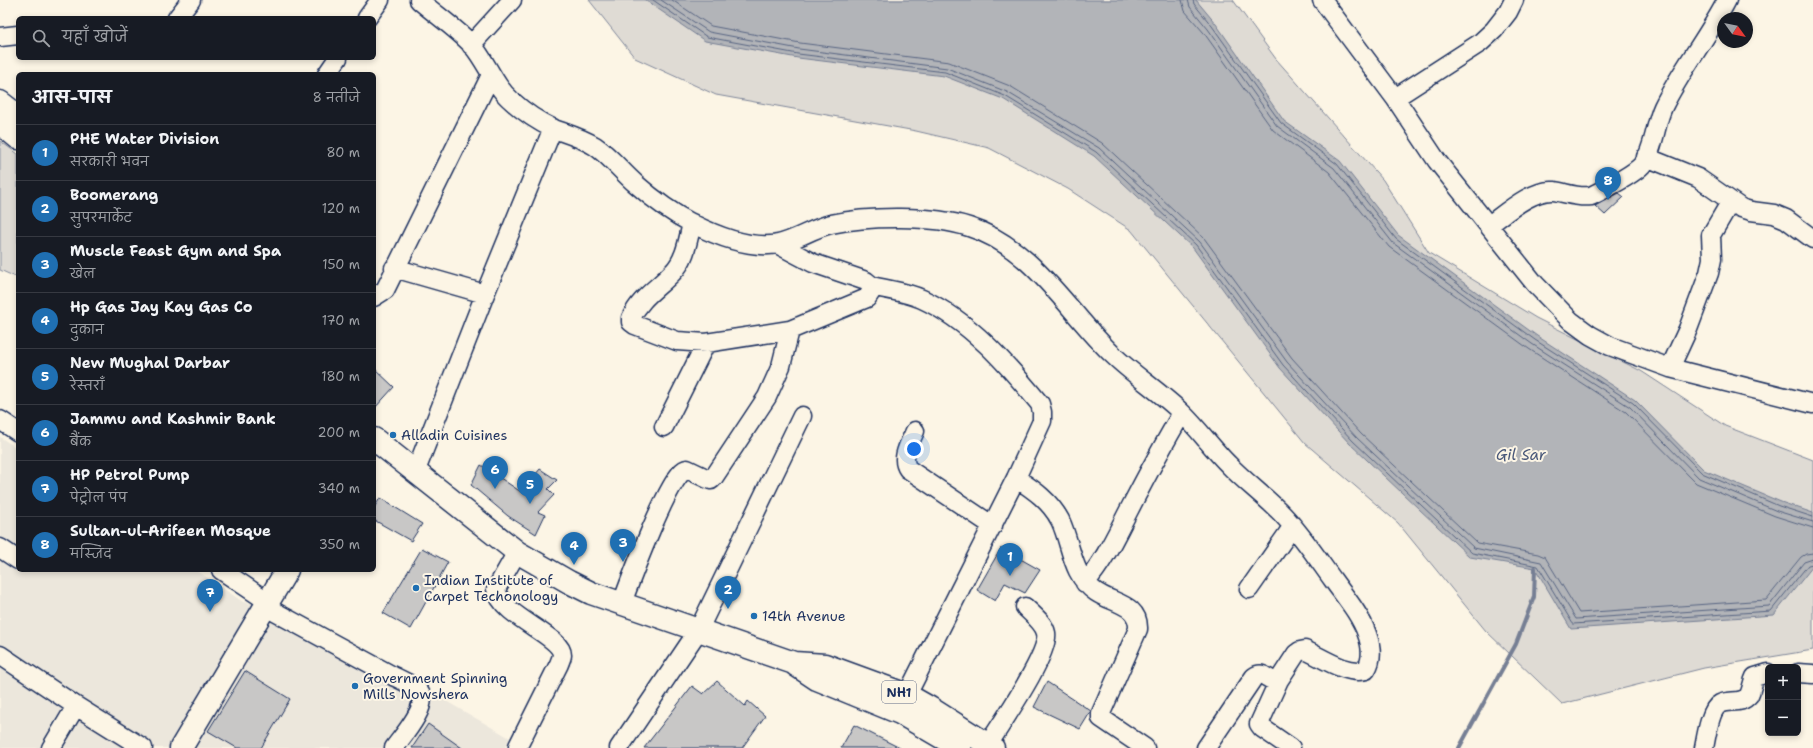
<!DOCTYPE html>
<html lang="hi">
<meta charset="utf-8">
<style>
body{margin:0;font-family:"Shantell Sans","Playpen Sans Deva",sans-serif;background:#20242c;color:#f1f3f6}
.controls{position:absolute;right:12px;bottom:12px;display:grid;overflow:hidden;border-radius:6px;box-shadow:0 2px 6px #0003}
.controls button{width:36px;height:36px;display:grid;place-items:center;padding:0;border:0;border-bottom:1px solid #363941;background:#171b24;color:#f1f3f6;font:20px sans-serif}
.compass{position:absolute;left:1717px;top:12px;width:36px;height:36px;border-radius:50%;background:#171b24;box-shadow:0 2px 6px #0003;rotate:123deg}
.you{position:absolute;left:914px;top:449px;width:14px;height:14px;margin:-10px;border:3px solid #fff;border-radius:50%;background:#1a73e8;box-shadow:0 0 0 6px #1a73e833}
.badge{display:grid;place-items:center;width:26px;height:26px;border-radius:50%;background:#1f6fb2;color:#fff;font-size:13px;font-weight:700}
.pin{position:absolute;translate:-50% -33px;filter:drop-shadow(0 1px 2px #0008)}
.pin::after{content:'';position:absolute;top:21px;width:14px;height:12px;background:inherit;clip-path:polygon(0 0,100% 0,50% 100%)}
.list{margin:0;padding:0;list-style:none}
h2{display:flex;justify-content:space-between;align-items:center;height:52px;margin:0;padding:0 16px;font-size:17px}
h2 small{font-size:13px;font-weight:400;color:#9ea1a6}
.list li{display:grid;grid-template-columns:26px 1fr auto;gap:12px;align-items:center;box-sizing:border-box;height:56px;padding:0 16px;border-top:1px solid #363941}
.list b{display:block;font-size:15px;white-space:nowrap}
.list p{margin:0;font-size:13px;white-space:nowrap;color:#9ea1a6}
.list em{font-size:13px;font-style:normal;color:#9ea1a6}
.icon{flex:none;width:22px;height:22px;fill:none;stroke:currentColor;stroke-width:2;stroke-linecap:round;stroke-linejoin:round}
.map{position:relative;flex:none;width:1813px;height:748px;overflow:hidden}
.search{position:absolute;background:#171b24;box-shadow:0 2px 6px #0003;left:16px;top:16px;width:360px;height:44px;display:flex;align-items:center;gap:10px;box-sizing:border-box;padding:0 14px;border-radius:6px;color:#9ea1a6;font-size:15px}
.panel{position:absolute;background:#171b24;box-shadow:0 2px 6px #0003;left:16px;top:72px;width:360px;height:500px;border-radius:6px}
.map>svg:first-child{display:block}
</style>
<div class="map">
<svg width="1813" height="748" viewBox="0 0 1813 748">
<rect width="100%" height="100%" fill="#fcf5e5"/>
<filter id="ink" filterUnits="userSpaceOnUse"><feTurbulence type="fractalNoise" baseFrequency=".025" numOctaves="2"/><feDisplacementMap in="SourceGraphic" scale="8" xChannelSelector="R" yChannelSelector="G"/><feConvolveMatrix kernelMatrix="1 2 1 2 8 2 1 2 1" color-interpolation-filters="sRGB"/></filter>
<g filter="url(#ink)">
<path fill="#ece7dc" d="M0 437 18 449V570H196L243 602 290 611 510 738 505 748H0Z"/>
<path fill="#dfdbd4" stroke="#7d8599" d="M589 0H1233L1276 59 1383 180 1429 253 1536 318 1641 371 1725 426 1813 460V650L1704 668 1562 704 1486 631 1398 523 1305 443 1131 230 1068 189 989 148 916 131 716 95 635 58Z
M0 141 18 154V278L0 270Z"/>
<path fill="#b2b4b8" stroke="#767f94" d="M645 0H1196L1216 24 1284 121 1340 161 1398 235 1537 336 1635 400 1704 470 1781 502 1813 513V566L1774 615 1571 629 1535 568 1470 557 1350 444 1280 368 1193 248 1094 156 1003 99 944 76 798 58 705 41Z"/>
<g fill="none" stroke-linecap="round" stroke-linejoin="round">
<path stroke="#576482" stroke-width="1" d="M653 0 707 37 798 54 945 72 1005 96 1096 152 1196 245 1283 365 1353 441 1472 553 1538 566 1573 624 1771 611 1808 565 1813 564
M661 0 709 32 799 49 947 68 1007 92 1099 148 1200 242 1287 362 1357 438 1474 548 1541 562 1576 619 1769 606 1804 562 1813 559
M672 0 711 26 800 43 949 62 1010 86 1102 143 1204 238 1292 358 1361 434 1477 543 1538 554 1545 557 1579 613 1766 600 1801 557 1806 554 1813 553
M1182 0 1185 11 1204 33 1273 130 1329 172 1389 247 1529 349 1626 412 1696 483 1775 516 1813 528
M1188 0 1190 7 1208 29 1277 126 1334 168 1393 243 1532 344 1630 407 1699 478 1777 511 1813 522
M1193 0 1194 4 1212 26 1281 123 1337 164 1396 239 1535 340 1633 403 1702 473 1779 506 1813 517"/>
<path stroke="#767f94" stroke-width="4" d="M1459 748 1516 644 1534 597 1535 568"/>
</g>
<path fill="#c8c7c6" stroke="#1b2f5e" d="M1619 193 1624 197 1605 215 1595 206Z
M374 368 394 387 374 409Z
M481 465 521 492 540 469 557 480 548 489 554 495 538 512 545 515 536 534 508 516 471 485Z
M380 498 422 524 411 541 374 520V508Z
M422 548 448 562 411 629 383 613Z
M1001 548 1040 570 1025 593 1005 583 995 601 977 590Z
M245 671 290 699 261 748H237L208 731Z
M717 681 745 706 748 701 765 716 742 748H644L692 686 703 694Z
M1047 682 1091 711 1080 729 1034 707Z
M428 724 462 748H412Z
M854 725 900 748H841Z"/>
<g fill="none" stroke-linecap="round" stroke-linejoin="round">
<defs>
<path id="minor" d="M419 0C435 14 458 30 472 45 487 62 494 86 512 101 524 112 539 122 554 129 568 134 582 138 595 146 611 157 622 172 636 184 654 200 672 213 693 224 717 236 751 249 778 244 797 240 813 228 831 224 868 216 933 215 969 227 1033 247 1067 311 1113 355 1135 376 1160 392 1181 412 1198 428 1211 447 1228 464 1245 482 1266 497 1283 515 1302 535 1317 558 1333 580 1345 597 1360 614 1367 634 1371 645 1373 659 1366 670 1346 675 1323 658 1305 650L1300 651 1296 654 1279 680C1268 684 1265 669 1254 677L1206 748
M1322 0 1395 98 1437 161 1535 284 1571 321 1590 335 1610 346 1670 368 1813 404
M177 18 191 0
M367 18 380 0
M0 37 18 35
M471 45 512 0
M327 74 338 58
M1395 98 1480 43 1494 30 1508 12 1514 0
M1646 157 1698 178 1741 208 1751 211 1774 214 1786 219 1813 239
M692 223C688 239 686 259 673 272 658 288 641 297 631 318V322L635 325 677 341 706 343 790 330 867 298 871 292 872 286 866 281 813 263 777 244
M1489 225C1506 213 1532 189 1554 191 1567 193 1577 198 1591 196 1603 190 1634 174 1642 165 1654 151 1655 124 1663 107 1681 70 1708 37 1727 0
M394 268 485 294
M872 286C888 290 907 292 922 299 970 321 1007 364 1040 404L1042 412V421L1016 478 907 695
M374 297 385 290 491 75
M1670 368 1688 329 1709 273 1712 259 1711 235 1731 201
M0 420 18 432
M664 427 706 343
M915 431C910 443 900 458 908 469L993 526
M415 473 485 294 553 128
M1016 478C1034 490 1050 501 1060 520 1072 545 1071 575 1096 592 1114 604 1139 604 1138 629L1101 713V718L1145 748
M0 548 18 560
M517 552 496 589C501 617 562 635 562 655 562 657 560 661 559 664L518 746
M221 570 267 601
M1085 583C1104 562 1116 535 1129 510 1146 477 1163 445 1182 413
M1249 589 1293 526
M622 603C629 584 671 470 687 469L708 479 711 480 714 477 767 397 781 366 790 330
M264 606 393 676C401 680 414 685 420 693 429 706 402 737 394 748
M0 655 76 706 143 748
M1798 673 1813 674
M1279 680 1259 724 1262 728 1291 748
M988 745C1000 725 1050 654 1046 633 1044 623 1032 614 1025 607
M51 748 76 706
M619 748 698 631 802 416
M1704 748C1706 738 1710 709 1720 704 1730 699 1741 705 1749 695 1752 689 1752 683 1755 677L1768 673"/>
<path id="major" d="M181 748 287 570"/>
<path id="highway" d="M0 102 18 116
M0 123 18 138
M374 439 517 552 569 582 591 593 794 663 825 665 907 695 930 708 993 748
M796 665 817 679 900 713 960 748"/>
</defs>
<use href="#minor" stroke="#1b2f5e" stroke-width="21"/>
<use href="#major" stroke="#1b2f5e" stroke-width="25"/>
<use href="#highway" stroke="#1b2f5e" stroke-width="25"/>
<use href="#minor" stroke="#fcf5e5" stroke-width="18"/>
<use href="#major" stroke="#fcf5e5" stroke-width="22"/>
<use href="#highway" stroke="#fcf5e5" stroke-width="22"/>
</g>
</g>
<g fill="#1f6fb2" stroke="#fcf5e5" stroke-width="1.5">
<circle cx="393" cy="435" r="4"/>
<circle cx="416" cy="588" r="4"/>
<circle cx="754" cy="616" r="4"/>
<circle cx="355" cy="686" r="4"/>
</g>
<g text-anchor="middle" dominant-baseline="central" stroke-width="4" stroke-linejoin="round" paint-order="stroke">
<rect fill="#fcf5e5" stroke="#5e6a86" stroke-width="1" x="882" y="681" width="34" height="22" rx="3"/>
<g font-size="13" font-weight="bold" fill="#1b2f5e">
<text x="899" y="692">NH1</text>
</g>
<g font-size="14" fill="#1b2f5e" stroke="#fcf5e5" text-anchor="start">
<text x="401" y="435">Alladin Cuisines</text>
<text x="424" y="580">Indian Institute of<tspan x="424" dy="16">Carpet Techonology</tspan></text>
<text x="762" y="616">14th Avenue</text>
<text x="363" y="678">Government Spinning<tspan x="363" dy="16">Mills Nowshera</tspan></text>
</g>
<g font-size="15" font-style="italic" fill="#485779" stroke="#fcf5e5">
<text x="1521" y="455">Gil Sar</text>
</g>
</g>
</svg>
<div class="controls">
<button>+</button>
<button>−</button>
</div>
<svg class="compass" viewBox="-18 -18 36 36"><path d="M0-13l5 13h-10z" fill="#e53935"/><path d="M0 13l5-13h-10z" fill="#9ea1a6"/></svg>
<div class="you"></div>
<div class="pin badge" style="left:1010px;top:576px">1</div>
<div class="pin badge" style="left:728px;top:609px">2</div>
<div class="pin badge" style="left:623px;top:562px">3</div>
<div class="pin badge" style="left:574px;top:565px">4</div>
<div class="pin badge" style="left:530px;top:504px">5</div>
<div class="pin badge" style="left:495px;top:489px">6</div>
<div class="pin badge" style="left:210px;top:612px">7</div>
<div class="pin badge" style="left:1608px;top:200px">8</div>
<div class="search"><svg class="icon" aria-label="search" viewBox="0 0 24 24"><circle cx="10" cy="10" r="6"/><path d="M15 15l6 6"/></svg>यहाँ खोजें</div>
<section class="panel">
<h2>आस-पास<small>8 नतीजे</small></h2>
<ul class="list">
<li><span class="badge">1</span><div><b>PHE Water Division</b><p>सरकारी भवन</p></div><em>80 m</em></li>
<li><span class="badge">2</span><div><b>Boomerang</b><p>सुपरमार्केट</p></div><em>120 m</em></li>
<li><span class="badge">3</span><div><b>Muscle Feast Gym and Spa</b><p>खेल</p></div><em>150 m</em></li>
<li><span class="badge">4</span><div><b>Hp Gas Jay Kay Gas Co</b><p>दुकान</p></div><em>170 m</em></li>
<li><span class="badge">5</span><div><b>New Mughal Darbar</b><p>रेस्तराँ</p></div><em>180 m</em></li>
<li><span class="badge">6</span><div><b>Jammu and Kashmir Bank</b><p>बैंक</p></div><em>200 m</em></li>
<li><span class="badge">7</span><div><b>HP Petrol Pump</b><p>पेट्रोल पंप</p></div><em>340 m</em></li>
<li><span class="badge">8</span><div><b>Sultan-ul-Arifeen Mosque</b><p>मस्जिद</p></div><em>350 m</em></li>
</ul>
</section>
</div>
